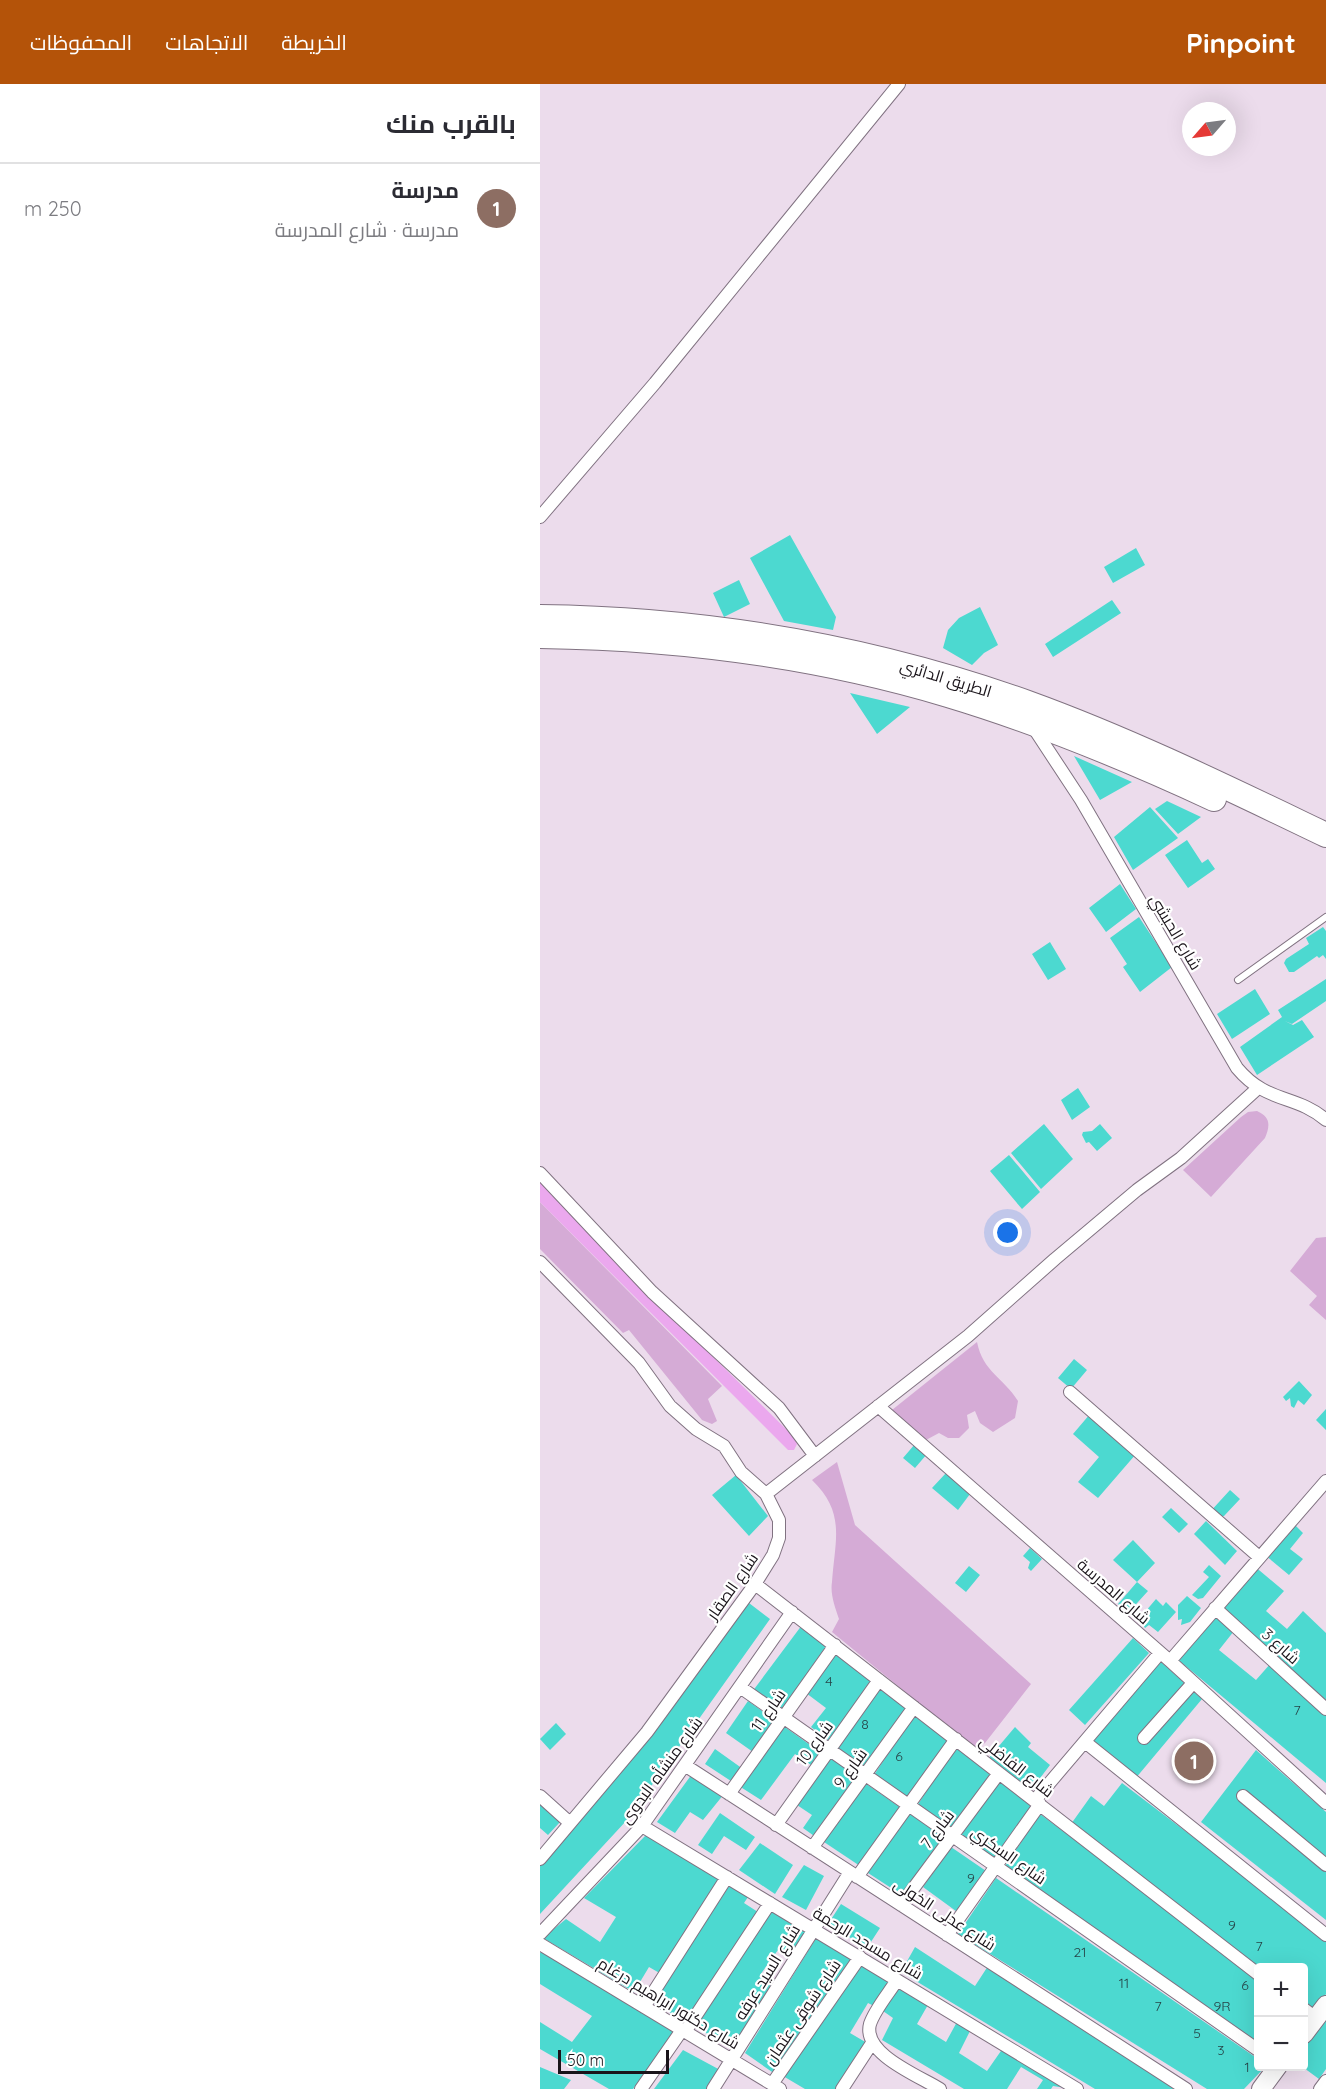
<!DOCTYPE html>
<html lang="ar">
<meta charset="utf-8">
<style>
body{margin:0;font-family:Quicksand,Cairo,sans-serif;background:#f2f2f3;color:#2b2b33;direction:rtl}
.controls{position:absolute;right:18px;bottom:18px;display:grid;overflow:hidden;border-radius:6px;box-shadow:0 6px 24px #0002}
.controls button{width:54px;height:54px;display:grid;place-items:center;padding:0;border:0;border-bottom:2px solid #e1e1e2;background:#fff;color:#2b2b33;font:30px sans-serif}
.compass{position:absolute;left:642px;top:18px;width:54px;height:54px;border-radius:50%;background:#fff;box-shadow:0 6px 24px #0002;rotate:242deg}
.scale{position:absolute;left:18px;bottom:15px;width:111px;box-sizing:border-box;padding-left:6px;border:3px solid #1a141a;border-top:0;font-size:16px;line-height:21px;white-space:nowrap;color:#1a141a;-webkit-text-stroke:4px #fff;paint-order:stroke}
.you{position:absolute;left:468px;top:1149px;width:21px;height:21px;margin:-15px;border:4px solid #fff;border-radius:50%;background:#1a73e8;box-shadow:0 0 0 9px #1a73e833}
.badge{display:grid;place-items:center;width:39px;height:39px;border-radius:50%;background:#b45309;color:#fff;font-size:20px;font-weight:700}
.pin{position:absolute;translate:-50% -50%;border:3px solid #fff;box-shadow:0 2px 6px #0006}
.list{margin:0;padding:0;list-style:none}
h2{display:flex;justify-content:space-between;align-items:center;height:78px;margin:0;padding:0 24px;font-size:26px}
h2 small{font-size:20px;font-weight:400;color:#7c7c81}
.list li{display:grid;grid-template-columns:39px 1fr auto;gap:18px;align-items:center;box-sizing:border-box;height:90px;padding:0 24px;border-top:2px solid #e1e1e2}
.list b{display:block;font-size:22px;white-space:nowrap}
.list p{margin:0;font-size:20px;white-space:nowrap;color:#7c7c81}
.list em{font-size:20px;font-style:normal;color:#7c7c81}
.map{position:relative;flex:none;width:786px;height:2005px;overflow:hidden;direction:ltr}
header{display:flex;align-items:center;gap:36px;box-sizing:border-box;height:84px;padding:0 30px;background:#b45309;color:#fff}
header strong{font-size:28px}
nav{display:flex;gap:33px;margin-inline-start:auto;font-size:21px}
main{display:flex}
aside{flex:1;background:#fff}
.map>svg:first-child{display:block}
</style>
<header>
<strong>Pinpoint</strong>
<nav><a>الخريطة</a><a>الاتجاهات</a><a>المحفوظات</a></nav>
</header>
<main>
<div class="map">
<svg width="786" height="2005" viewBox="0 0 786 2005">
<rect width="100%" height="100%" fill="#ecdcec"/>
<path fill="#d5abd6" d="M717 1027C731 1033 730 1042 725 1054L671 1113 643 1086 701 1033 708 1028Z
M0 1118 182 1302 168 1315 177 1337 172 1340 162 1336 89 1246 83 1249 0 1165Z
M786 1153V1236L769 1221 777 1212 750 1187 776 1154Z
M437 1258C443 1288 463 1293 478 1317L475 1334 453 1348 440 1339 435 1327 427 1331 429 1344 419 1354H408L399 1349 386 1356 352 1326Z
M297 1378 315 1441 491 1600 445 1659 435 1665 292 1548 299 1535C295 1523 290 1510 292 1498 295 1455 306 1429 272 1396Z"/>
<path fill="#eba8ee" d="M0 1097 72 1173 253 1352 257 1360 254 1366H248L0 1118Z"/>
<path fill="#4cd9d0" d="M250 451 296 533 293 546 244 537 210 474Z
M596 464 605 481 573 499 564 483Z
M199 496 210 520 184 533 173 509Z
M572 516 581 529 513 573 505 560Z
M440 523 458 561 444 569 432 581 403 564 408 546 419 534Z
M310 609 370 623 337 650Z
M534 672 592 698 560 716Z
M627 717 661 733 638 750 615 725Z
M610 723 638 754 593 786 574 753Z
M647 756 662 779 668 775 675 785 648 804 625 771Z
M580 800 596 825 566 848 549 824Z
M599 833 632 883 600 908 583 883 587 880 570 854Z
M783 843 786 847V875L783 871 779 874 777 872 754 888H749L744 879 746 875 769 860 766 854Z
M510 858 526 885 508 896 492 870Z
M786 895V917L752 940 745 937 753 941 762 936 774 953 717 991 700 963 742 933 738 926Z
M715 905 730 930 692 955 677 930Z
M538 1004 550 1023 532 1036 521 1016Z
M504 1040 533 1075 501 1105 471 1069Z
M560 1040 572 1054 557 1067 549 1058 546 1059 542 1051 543 1048 552 1047Z
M469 1071 500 1108 482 1125 450 1087Z
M534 1275 547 1286 531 1305 518 1294Z
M759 1297 772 1311 764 1321 758 1316 754 1324 751 1322 750 1314 746 1317 743 1313Z
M786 1325V1346L776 1336Z
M550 1330 596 1370 558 1414 538 1398 559 1373 533 1350Z
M375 1360 387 1370 375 1384 363 1374Z
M406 1389 430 1410 418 1426 392 1404Z
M196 1391 228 1432 209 1452 172 1411Z
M690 1406 700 1415 684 1432 676 1436 669 1429Z
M631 1424 648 1440 639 1449 622 1433Z
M666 1437 697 1467 685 1481 654 1450Z
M752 1438 763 1449 750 1465 763 1475 749 1491 725 1471Z
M593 1456 615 1479 597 1498 573 1476Z
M490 1464 502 1475 491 1487 488 1484 490 1478 483 1472Z
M669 1481 681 1492 663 1514 658 1515 652 1511 669 1493 663 1488Z
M713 1481 744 1507 726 1527 747 1545 763 1527 786 1549V1619L680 1523Z
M429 1482 440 1491 426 1508 415 1499Z
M597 1498 608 1507 588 1529 578 1520Z
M647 1512 661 1524 650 1538 641 1541 642 1535 638 1536V1521Z
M616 1515 623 1522 626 1518 636 1528 618 1548 609 1541 605 1544 599 1535Z
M209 1519 230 1535 87 1736 0 1830V1779L111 1648Z
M674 1530 694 1547 679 1566 716 1596 731 1579 786 1629V1699L636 1574Z
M262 1541 286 1562 241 1628 212 1608Z
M593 1554 609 1569 545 1641 529 1626Z
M298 1566 335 1594 288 1656 271 1643 286 1624 266 1609Z
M620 1577 662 1615 595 1695 552 1659Z
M343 1599 369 1621 324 1683 294 1662Z
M208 1617 235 1636 213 1668 186 1649Z
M376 1627 411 1655 367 1715 334 1691Z
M16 1639 26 1650 10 1666 0 1655Z
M242 1641 280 1668 271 1681 255 1670 221 1716 199 1702Z
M475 1643 491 1659 488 1663 510 1681 488 1710 448 1675Z
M417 1660 453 1691 412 1750 375 1725Z
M175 1665 203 1685 194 1699 165 1680Z
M716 1666 786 1728V1774L705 1706 700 1714 786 1788V1836L661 1738Z
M286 1671 318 1693 277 1754 263 1744 272 1731 254 1719Z
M152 1690 184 1710 163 1736 150 1728 135 1749 117 1738Z
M460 1697 492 1723 454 1779 419 1754Z
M325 1699 361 1724 320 1782 284 1758Z
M582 1699 786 1854V1910L774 1926 764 1917V1884H719L531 1740 551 1712 564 1722Z
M0 1718 20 1738 8 1751 0 1744Z
M180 1729 215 1753 206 1766 184 1752 172 1770 158 1761Z
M370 1730 406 1755 365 1813 325 1787Z
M500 1730 718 1893V1965L463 1785Z
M108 1749 183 1795 123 1891 109 1883 94 1908 3 1854 26 1835 60 1858 76 1833 44 1814Z
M220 1759 253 1781 235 1810 199 1786Z
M411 1763 449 1789 420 1830 383 1803Z
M264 1781 284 1792 266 1826 242 1813Z
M456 1794 718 1975V1982H726L704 2005H667L418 1850Z
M191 1799 210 1810 204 1819 221 1830 147 1938 113 1919Z
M301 1820 340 1844 327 1864 288 1840Z
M232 1823 270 1847 253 1876 238 1866 220 1891 236 1902 194 1966 153 1941Z
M278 1851 316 1876 235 1990 205 1969Z
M375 1863 435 1902 450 1879 644 2005H555L361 1888Z
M3 1866 138 1944 93 2005H69L0 1965V1938L32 1958 52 1932 0 1900V1869Z
M321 1878 352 1897 334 1922 328 1919 310 1949 327 1959 298 2005H265L243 1992Z
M360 1902 389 1919 377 1940 406 1958 418 1936 431 1945 419 1969 447 1987 463 1964 532 2005 513 2002 511 2005H497L503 1996 481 1983 467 2005H424L342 1956 353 1934 343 1927Z
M786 1933V1985L779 1995 764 1984V1961Z
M143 1966 182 1987 170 2005H114Z
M0 1983 31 1996 24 2005H0Z"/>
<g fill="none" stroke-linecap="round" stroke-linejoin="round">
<defs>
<path id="lane" d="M698 896 786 833"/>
<path id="street" d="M0 433 115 299 359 0
M493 643 541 716 697 984C727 1020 756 1010 786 1036
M0 1089 112 1208 239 1324 275 1372
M0 1178 99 1279 130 1322 156 1345 184 1362 201 1388 226 1410 239 1436V1454L233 1471 215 1500 107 1648 0 1775
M530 1308 718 1472
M338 1322 630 1577 786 1719
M226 1410 428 1252 515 1175 597 1106 641 1074 718 1004
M215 1500 718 1890
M675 1524 786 1625
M630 1577 786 1397
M200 1603 718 1966
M604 1654 653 1599
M545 1658 786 1851
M146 1682 646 2005
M189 1710 295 1561
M0 1712 30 1739
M703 1712 786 1781
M495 1716 620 1569
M236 1741 339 1596
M102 1742 537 2005
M272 1764 374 1623
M317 1793 416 1655
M361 1821 459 1689
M0 1850 102 1742 252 1528
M407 1851 500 1720
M0 1860 240 2005
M357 1896C349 1909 335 1925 330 1940 322 1970 379 1992 400 2005
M104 1923 187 1793
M764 1925 776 1934
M145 1948 230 1819
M232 2000 320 1873
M101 2005 142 1946
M173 2005 310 1788
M302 2005 332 1959
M780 2005 786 1997"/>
<path id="secondary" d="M764 1950 786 1921
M721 2005 738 1982"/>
<path id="highway" d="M0 533C167 535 331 563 488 619 590 656 688 704 786 751
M0 552C138 554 275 571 408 611 498 638 588 675 674 715"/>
</defs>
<use href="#lane" stroke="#807281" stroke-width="8"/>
<use href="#street" stroke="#807281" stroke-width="14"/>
<use href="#secondary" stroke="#807281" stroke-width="20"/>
<use href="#highway" stroke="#807281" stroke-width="26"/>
<use href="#lane" stroke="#fff" stroke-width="6"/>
<use href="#street" stroke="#fff" stroke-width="12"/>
<use href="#secondary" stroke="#fff" stroke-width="18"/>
<use href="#highway" stroke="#fff" stroke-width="24"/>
</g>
<g text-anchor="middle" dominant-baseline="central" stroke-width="4.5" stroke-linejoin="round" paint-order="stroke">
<g font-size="14" fill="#264548">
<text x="289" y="1597">4</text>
<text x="757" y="1626">7</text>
<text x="325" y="1640">8</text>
<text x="359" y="1672">6</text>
<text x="431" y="1794">9</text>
<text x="692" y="1841">9</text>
<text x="719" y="1862">7</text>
<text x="540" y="1868">21</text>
<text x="584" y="1899">11</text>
<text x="705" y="1901">6</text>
<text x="618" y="1922">7</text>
<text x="682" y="1922">9R</text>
<text x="657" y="1949">5</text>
<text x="681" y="1966">3</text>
<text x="707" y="1983">1</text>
</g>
<g font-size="16" fill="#1a141a" stroke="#fff">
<text transform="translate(406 594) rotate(17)">الطريق الدائري</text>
<text transform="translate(636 848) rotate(59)">شارع الحبشي</text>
<text transform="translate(192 1502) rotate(-55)">شارع الصقار</text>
<text transform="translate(574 1507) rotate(41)">شارع المدرسة</text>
<text transform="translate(741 1562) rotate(42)">شارع 3</text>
<text transform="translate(228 1626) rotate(-55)">شارع 11</text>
<text transform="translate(274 1659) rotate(-54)">شارع 10</text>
<text transform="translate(477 1682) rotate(38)">شارع الفاضلي</text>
<text transform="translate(310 1684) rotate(-54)">شارع 9</text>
<text transform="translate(121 1686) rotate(-54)">شارع منشأه البدوى</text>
<text transform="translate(397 1745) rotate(-53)">شارع 7</text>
<text transform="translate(469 1771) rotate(35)">شارع السكري</text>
<text transform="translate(405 1830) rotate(33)">شارع عدلى الخولى</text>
<text transform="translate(328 1859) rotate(31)">شارع مسجد الرحمة</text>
<text transform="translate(227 1888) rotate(-58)">شارع السيد عرفه</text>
<text transform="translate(129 1919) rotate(31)">شارع دكتور ابراهيم درغام</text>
<text transform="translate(262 1928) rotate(-56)">شارع شوقى عثمان</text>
</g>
</g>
</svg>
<div class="controls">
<button>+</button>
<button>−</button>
</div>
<svg class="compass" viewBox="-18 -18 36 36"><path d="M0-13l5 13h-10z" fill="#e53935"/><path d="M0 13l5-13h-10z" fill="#7c7c81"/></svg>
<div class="scale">50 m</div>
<div class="you"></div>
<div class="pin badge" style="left:654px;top:1677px;background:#8d6e63">1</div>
</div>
<aside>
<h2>بالقرب منك<small></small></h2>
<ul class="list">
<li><span class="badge" style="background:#8d6e63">1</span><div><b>مدرسة</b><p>مدرسة · شارع المدرسة</p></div><em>250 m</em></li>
</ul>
</aside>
</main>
